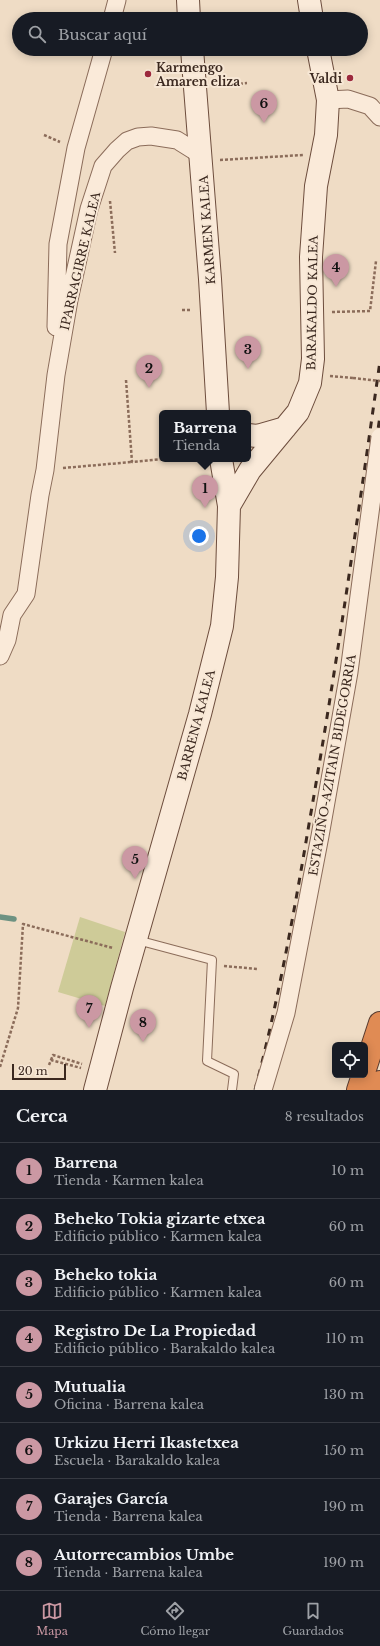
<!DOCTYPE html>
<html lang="es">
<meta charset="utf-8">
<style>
body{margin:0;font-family:"Libre Baskerville",serif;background:#242831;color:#f1f3f6}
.controls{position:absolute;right:12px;bottom:12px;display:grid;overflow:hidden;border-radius:6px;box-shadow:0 2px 10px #0003}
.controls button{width:36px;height:36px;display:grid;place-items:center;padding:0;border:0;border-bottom:1px solid #363941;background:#171b24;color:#f1f3f6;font:20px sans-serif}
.scale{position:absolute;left:12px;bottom:10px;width:54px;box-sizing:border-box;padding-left:4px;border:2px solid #3b281f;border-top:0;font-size:11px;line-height:14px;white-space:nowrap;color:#3b281f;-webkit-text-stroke:3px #f7e7d5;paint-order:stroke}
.you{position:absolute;left:199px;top:536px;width:14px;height:14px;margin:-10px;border:3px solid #fff;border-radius:50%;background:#1a73e8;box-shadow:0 0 0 6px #1a73e833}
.badge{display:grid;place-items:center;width:26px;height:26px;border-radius:50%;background:#cb98a3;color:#111;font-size:13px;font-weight:700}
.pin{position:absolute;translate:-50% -33px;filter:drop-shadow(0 1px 2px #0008)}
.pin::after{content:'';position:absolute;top:21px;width:14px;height:12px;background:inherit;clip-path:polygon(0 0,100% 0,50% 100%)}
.popup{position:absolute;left:159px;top:410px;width:92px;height:52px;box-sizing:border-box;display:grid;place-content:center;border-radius:6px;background:#171b24;filter:drop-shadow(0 1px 3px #0005);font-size:13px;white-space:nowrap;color:#9ea1a6}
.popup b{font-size:15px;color:#f1f3f6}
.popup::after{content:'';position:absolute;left:50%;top:100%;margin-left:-8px;border:8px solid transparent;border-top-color:#171b24}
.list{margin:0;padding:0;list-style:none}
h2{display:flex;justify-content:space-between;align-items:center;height:52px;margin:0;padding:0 16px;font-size:17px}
h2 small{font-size:13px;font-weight:400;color:#9ea1a6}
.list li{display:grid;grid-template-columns:26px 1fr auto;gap:12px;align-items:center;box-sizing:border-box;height:56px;padding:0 16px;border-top:1px solid #363941}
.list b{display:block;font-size:15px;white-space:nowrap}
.list p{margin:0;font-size:13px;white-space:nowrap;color:#9ea1a6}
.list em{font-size:13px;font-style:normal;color:#9ea1a6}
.icon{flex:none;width:22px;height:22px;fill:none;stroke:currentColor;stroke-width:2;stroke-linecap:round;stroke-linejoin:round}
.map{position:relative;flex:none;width:380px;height:1090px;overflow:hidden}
.search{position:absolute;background:#171b24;box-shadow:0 2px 10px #0003;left:12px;right:12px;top:12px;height:44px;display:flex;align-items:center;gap:10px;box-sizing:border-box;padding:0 14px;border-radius:22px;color:#9ea1a6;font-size:15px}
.sheet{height:500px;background:#171b24}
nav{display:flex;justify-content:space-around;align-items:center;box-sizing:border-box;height:56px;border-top:1px solid #363941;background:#171b24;font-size:11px;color:#9ea1a6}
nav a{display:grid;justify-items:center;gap:2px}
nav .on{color:#cb98a3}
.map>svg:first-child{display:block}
</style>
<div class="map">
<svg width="380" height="1090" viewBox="0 0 380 1090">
<rect width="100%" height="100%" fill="#efdcc5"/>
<path fill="#cecb98" d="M80 917 125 932 105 1006 58 992Z"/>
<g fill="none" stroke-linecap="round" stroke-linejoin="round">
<path stroke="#6d9282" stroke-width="5.5" d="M0 917 14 919"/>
<defs>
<path id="lane" d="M137 940 212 960 207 1061 234 1074 232 1090"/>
<path id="street" d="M112 19 117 0
M328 100 348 99 370 106 380 117
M56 327 58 244 76 148 104 49
M0 656 7 640 12 615 26 594 40 495 45 470 56 375 69 300 89 209 103 166 117 150 127 141 138 137 151 136 177 140 201 155"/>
<path id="secondary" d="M188 0 189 19
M309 0 312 19
M192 49 210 279 218 413
M248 435 257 436 285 428
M229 506 250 470 298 412 310 383 313 359 311 257 316 186 326 135 328 100 318 49
M95 1090 122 988 200 714 222 626 227 577 229 506 221 459"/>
<path id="highway" d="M365 1069 380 1023
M358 1090 363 1075
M377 1090 380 1082"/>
</defs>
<use href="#lane" stroke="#8b6c5a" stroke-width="10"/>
<use href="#street" stroke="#8b6c5a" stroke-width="19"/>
<use href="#secondary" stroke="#6d4d3d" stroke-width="24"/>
<use href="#highway" stroke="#593b2f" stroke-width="24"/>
<path stroke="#8b6c5a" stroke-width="2.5" stroke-dasharray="3 2" stroke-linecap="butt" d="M215 86 247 83
M44 135 60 142
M220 160 303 155
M110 201 115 253
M182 310H192
M332 312 370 311 376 261
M330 376 353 378
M126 380 132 462 163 459
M63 468 132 462
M224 966 258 969
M51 1060 53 1055 82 1064
M49 1065 51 1060 81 1068
M0 1067 18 1008 23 924 113 948"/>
<use href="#lane" stroke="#faead9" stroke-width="8"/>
<use href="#street" stroke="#faead9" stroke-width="17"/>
<use href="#secondary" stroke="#faead9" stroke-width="22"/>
<use href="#highway" stroke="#e08b54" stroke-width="22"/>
<path stroke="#3b281f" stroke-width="3" stroke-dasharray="7 7" stroke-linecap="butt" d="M255 1090C278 1002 294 913 309 824 336 670 358 516 380 361
M266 1090 284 1012 302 904 327 772 380 416"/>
<defs>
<path id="street-bridge" d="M263 1090 286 1013 320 836 349 672 380 437"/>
</defs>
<use href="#street-bridge" stroke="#8b6c5a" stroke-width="19" stroke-linecap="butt"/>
<path stroke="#8b6c5a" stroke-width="2.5" stroke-dasharray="3 2" stroke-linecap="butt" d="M353 378 380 381"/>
<use href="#street-bridge" stroke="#faead9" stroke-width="17"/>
</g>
<g fill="#9c293d" stroke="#f7e7d5" stroke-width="1.5">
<circle cx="148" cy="74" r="4"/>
<circle cx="350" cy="78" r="4"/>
</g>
<g text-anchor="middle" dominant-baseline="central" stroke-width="4" stroke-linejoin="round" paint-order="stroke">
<g font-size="12" font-weight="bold" fill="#3b281f" stroke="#f7e7d5" text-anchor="start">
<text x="156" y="67">Karmengo<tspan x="156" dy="14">Amaren eliza</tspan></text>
<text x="342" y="78" text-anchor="end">Valdi</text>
</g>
<g font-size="12" fill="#3b281f" stroke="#f7e7d5">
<text transform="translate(207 230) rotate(-94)">KARMEN KALEA</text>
<text transform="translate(80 261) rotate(-77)">IPARRAGIRRE KALEA</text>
<text transform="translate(312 303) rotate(-89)">BARAKALDO KALEA</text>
<text transform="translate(196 725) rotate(-75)">BARRENA KALEA</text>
<text transform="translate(332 765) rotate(-80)">ESTAZIÑO-AZITAIN BIDEGORRIA</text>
</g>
</g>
</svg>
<div class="controls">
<button><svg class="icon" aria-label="locate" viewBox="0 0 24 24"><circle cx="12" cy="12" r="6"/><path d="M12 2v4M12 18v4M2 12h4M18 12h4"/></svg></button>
</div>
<div class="scale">20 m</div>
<div class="you"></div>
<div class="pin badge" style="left:205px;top:508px">1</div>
<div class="popup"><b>Barrena</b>Tienda</div>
<div class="pin badge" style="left:149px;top:388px">2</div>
<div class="pin badge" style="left:248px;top:369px">3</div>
<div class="pin badge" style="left:336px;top:287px">4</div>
<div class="pin badge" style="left:135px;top:879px">5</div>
<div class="pin badge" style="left:264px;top:123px">6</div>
<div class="pin badge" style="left:89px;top:1028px">7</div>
<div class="pin badge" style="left:143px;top:1042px">8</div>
<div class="search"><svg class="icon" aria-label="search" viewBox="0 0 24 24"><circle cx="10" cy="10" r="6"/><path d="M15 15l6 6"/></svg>Buscar aquí</div>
</div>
<section class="sheet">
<h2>Cerca<small>8 resultados</small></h2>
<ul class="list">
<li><span class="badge">1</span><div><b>Barrena</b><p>Tienda · Karmen kalea</p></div><em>10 m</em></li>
<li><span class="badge">2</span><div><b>Beheko Tokia gizarte etxea</b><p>Edificio público · Karmen kalea</p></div><em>60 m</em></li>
<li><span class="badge">3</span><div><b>Beheko tokia</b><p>Edificio público · Karmen kalea</p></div><em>60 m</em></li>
<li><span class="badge">4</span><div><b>Registro De La Propiedad</b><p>Edificio público · Barakaldo kalea</p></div><em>110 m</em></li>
<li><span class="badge">5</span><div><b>Mutualia</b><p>Oficina · Barrena kalea</p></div><em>130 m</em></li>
<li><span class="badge">6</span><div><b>Urkizu Herri Ikastetxea</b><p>Escuela · Barakaldo kalea</p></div><em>150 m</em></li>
<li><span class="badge">7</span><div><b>Garajes García</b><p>Tienda · Barrena kalea</p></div><em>190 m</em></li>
<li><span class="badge">8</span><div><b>Autorrecambios Umbe</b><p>Tienda · Barrena kalea</p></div><em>190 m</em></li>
</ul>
</section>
<nav>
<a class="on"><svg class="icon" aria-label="map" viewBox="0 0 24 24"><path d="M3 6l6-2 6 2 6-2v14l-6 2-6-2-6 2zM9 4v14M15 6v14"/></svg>Mapa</a>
<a><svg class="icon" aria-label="directions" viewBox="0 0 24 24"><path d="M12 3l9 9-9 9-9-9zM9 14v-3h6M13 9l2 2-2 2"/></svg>Cómo llegar</a>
<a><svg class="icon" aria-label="saved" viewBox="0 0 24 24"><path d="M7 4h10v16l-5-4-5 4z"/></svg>Guardados</a>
</nav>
